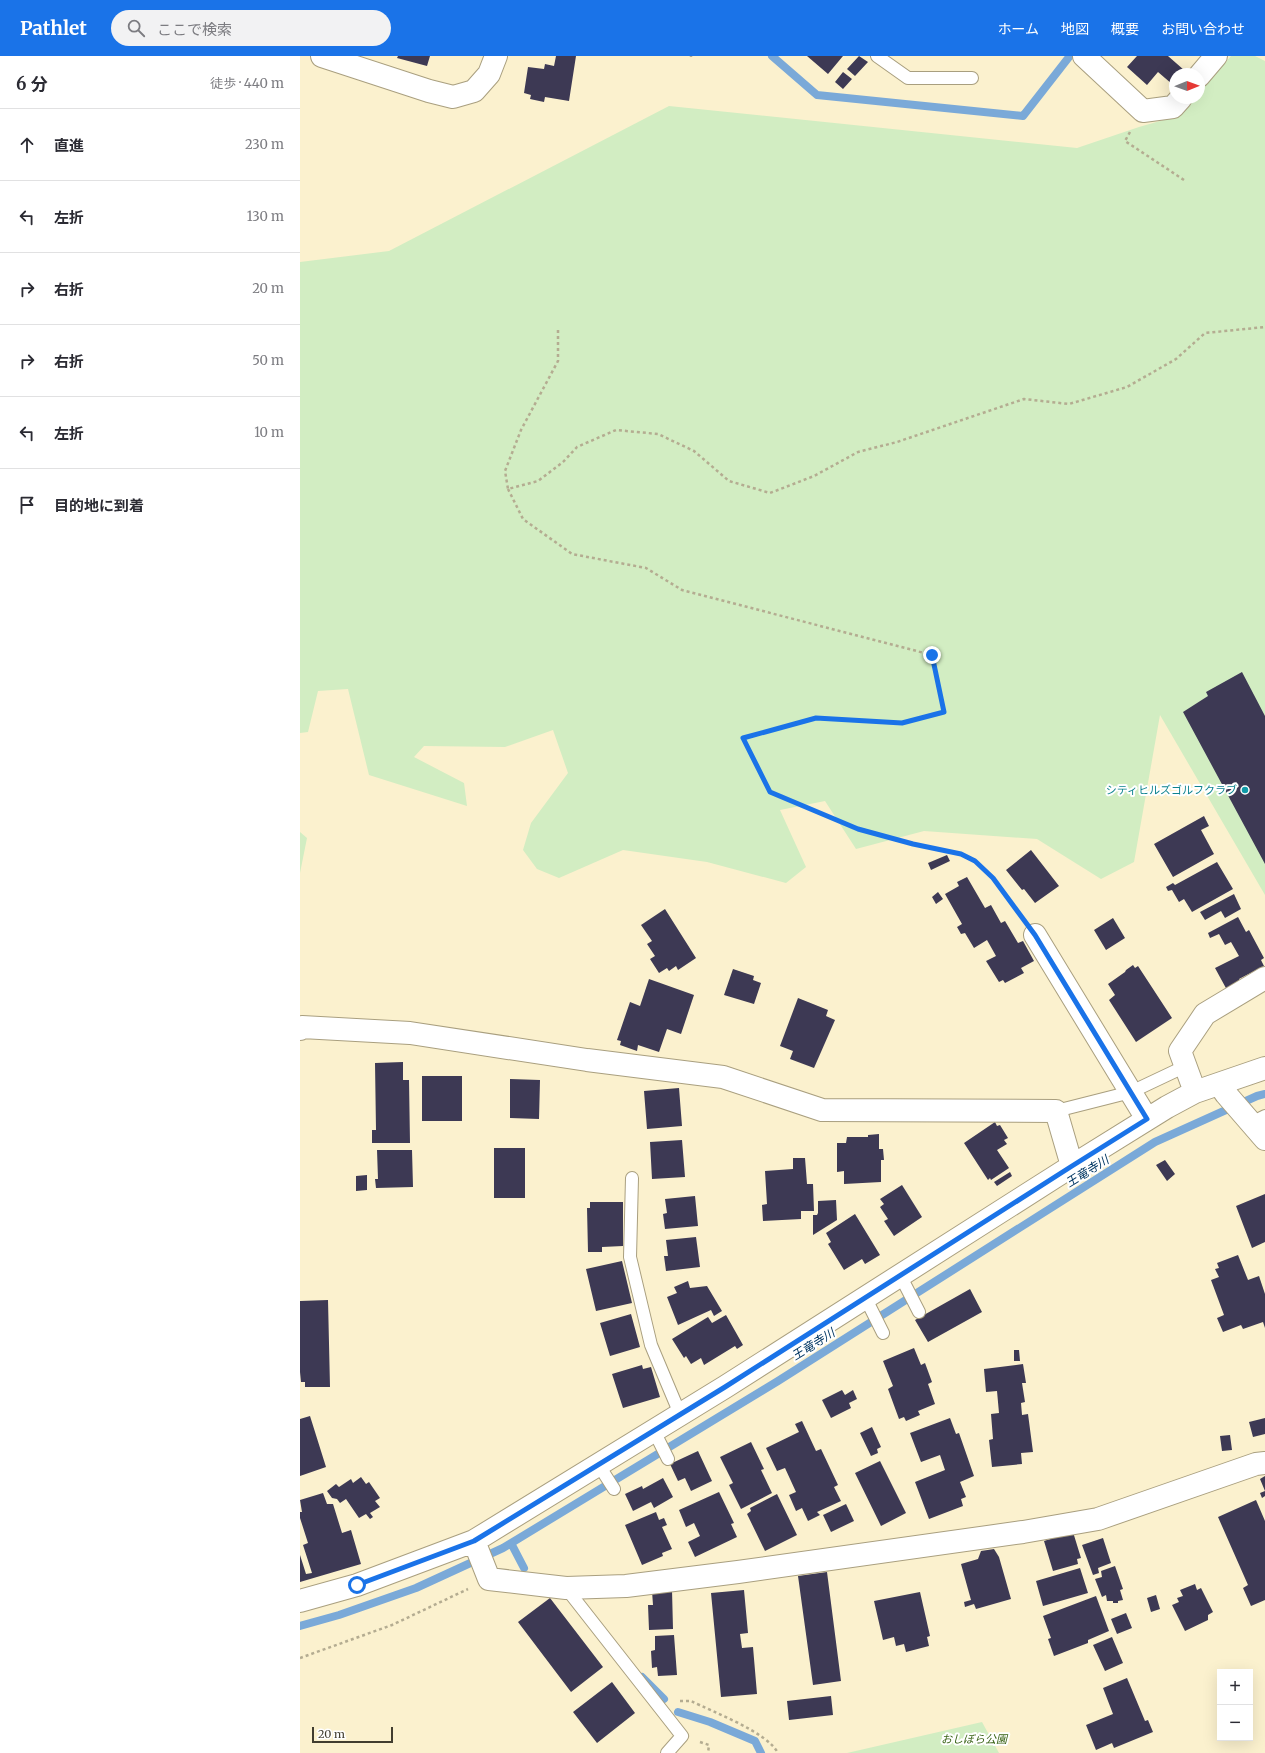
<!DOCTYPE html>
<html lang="ja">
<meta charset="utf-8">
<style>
body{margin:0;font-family:Merriweather,"Noto Sans JP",serif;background:#f2f2f3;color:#2b2b33}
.controls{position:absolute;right:12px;bottom:12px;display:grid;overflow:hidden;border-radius:0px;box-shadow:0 4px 16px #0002}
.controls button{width:36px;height:36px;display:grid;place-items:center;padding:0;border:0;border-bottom:1px solid #e1e1e2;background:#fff;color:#2b2b33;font:20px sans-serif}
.compass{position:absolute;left:869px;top:12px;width:36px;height:36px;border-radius:50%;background:#fff;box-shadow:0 4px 16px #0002;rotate:89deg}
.scale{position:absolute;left:12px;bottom:10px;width:81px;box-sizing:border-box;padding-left:4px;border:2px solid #413d2f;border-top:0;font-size:11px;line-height:14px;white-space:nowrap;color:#413d2f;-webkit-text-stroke:3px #fff;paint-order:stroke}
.stop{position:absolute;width:12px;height:12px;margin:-9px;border:3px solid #1a73e8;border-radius:50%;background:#fff}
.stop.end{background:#1a73e8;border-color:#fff;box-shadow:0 1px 4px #0008}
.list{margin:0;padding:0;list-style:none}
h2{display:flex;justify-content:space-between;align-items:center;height:52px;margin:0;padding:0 16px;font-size:17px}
h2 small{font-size:13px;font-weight:400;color:#7c7c81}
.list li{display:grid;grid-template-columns:26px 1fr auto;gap:12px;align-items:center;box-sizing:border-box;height:72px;padding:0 16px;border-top:1px solid #e1e1e2}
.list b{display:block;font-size:15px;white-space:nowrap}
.list em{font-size:13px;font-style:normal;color:#7c7c81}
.icon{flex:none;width:22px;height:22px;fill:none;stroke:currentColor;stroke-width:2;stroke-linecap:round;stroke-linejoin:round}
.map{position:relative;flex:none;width:965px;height:1697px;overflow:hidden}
header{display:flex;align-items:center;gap:24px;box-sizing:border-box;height:56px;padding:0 20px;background:#1a73e8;color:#fff}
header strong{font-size:19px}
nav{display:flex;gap:22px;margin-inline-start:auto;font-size:14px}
.search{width:280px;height:36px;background:#f2f2f3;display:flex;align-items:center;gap:10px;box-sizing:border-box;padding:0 14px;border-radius:22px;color:#7c7c81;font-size:15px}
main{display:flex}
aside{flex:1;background:#fff}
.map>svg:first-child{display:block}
</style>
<header>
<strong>Pathlet</strong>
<div class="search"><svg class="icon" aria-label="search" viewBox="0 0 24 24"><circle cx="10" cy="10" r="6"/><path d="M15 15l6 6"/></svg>ここで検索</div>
<nav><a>ホーム</a><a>地図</a><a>概要</a><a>お問い合わせ</a></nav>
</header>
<main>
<aside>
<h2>6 分<small>徒歩 · 440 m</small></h2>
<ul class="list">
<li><svg class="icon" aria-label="ahead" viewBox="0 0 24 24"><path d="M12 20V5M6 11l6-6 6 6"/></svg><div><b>直進</b></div><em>230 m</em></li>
<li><svg class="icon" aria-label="left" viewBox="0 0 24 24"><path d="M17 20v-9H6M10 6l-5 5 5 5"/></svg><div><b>左折</b></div><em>130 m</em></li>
<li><svg class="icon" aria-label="right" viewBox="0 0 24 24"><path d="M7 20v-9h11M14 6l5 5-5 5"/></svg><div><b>右折</b></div><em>20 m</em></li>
<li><svg class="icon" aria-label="right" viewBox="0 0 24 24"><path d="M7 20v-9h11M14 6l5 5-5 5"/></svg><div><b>右折</b></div><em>50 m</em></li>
<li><svg class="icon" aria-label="left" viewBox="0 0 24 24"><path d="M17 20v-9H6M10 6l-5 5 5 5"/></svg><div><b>左折</b></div><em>10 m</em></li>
<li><svg class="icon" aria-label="arrive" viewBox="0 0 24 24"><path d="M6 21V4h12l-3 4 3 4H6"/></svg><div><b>目的地に到着</b></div></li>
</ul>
</aside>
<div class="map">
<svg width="965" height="1697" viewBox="0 0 965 1697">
<rect width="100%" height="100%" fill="#fbf1ce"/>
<path fill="#d2edc2" d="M931 0H955L965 5V839L860 659 834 806 801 823 737 783 624 775 556 793 525 745 480 754 506 811 486 827 407 806 323 794 259 822 237 813 223 794 231 767 268 717 253 674 205 691 124 690 114 701 164 727 167 750 69 719 48 633 18 635 8 676 0 677V206L89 195 369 50 777 92 839 71 881 59 895 42H899V37Z
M0 776 7 782 0 817Z
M682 1666 699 1697H547Z"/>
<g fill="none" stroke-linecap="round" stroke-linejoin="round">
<path stroke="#7aa9d8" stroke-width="8" d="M472 0 517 39 723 60 769 1
M211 1487 224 1512
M0 1570 39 1559 116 1532 203 1492 478 1325 855 1086 957 1040 965 1038
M342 1621 364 1643
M378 1656 410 1666 455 1685 461 1697"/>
</g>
<path fill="#3d3954" d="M98 0H130L127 10 97 2Z
M256 0H276L269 45 245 41 244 46 230 43 231 39 224 37 228 11 244 13 245 8 254 10Z
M507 0H543L528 18Z
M559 0 568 6 555 20 547 13Z
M837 0H868L884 14 880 18H875V24L872 28 858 16 847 29 827 11Z
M543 16 552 23 543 33 535 26Z
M942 616 965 660V808L883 656 908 640 906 636Z
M904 760 909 770 901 774 914 798 873 821 854 788Z
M731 794 759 830 735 847 724 833 722 834 706 814Z
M647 799 650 805 631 814 628 807Z
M917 806 933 833 892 856 884 843 879 846 872 834 868 835 866 831 873 827 875 829Z
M667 821 685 852 691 849 701 867 705 865 718 887 723 885 734 905 721 912 724 917 705 927 703 924 699 926 686 905 696 900 687 884 674 892 665 877 661 878 657 871 662 868 645 838 659 830 657 826Z
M638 836 643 843 636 848 632 841Z
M934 838 941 853 925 862 921 855 905 864 900 856Z
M365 853 396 902 378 914 376 910 369 915 367 912 359 917 350 903 355 900 347 888 352 885 341 869Z
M938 861 946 876 949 874 964 902 961 904 964 910 939 923 940 926 927 934 915 912 939 900 931 886 925 889 919 878 910 882 908 877Z
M813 862 825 882 806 894 794 874Z
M833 909 835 912 838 910 872 962 836 986 809 944 815 939 808 928 825 916 826 914Z
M433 913 454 920 453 924 461 927 454 948 424 939Z
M349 923 394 939 381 978 367 973 359 996 338 989 337 995 320 989 321 985 317 984 330 946 340 950Z
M498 942 528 954 526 960 535 964 514 1012 490 1003 493 995 480 990Z
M103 1006V1024H109L110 1087H72V1074H76L75 1007Z
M122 1020H162V1065H122Z
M210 1023 240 1024 239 1063 210 1062Z
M379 1032 382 1070 347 1073 344 1035Z
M695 1066 697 1070 700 1069 708 1082 704 1084 707 1088 697 1094 709 1112 691 1124 690 1122 688 1124 664 1087Z
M579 1078V1093H583L584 1104H581V1126L544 1128V1115L537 1116V1087H546L547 1081H568V1079Z
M382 1084 385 1121 352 1123 350 1086Z
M194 1092H225V1142H194Z
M77 1094H112L113 1131 76 1132 75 1123H78Z
M493 1102H505L507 1128H513L514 1155H501V1163L463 1165 462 1149 467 1148 465 1115 493 1113Z
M865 1104 875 1118 867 1125 856 1109Z
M710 1116 712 1120 697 1130 694 1126Z
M67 1119V1134L56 1135V1120Z
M602 1129 622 1161 594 1180 584 1165 588 1163 580 1151 584 1148 580 1143Z
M965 1138V1186L952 1192 936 1150Z
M395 1140 398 1170 365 1173 363 1158 367 1157 365 1143Z
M536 1144 537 1164 513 1179V1159H517L518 1157V1145Z
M290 1146H323V1190L302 1191V1196H288L287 1152H290Z
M555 1158 580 1199 565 1208 562 1203 544 1214 528 1188 531 1186 526 1177Z
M396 1181 400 1211 366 1215 364 1200H368L366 1184Z
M938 1199 948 1224 959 1220 965 1238V1272L963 1266 943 1273 941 1269 923 1276 917 1262 924 1259 911 1224 919 1221 915 1213 919 1212 917 1207Z
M322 1205 332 1247 296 1255 286 1213Z
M388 1225 390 1232 407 1230 422 1255 414 1260 411 1254 378 1269 367 1241 377 1237 374 1231Z
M670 1233 682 1256 628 1286 615 1264Z
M28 1244 30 1331H5V1326H1L0 1316V1245Z
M331 1258 340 1291 310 1300 300 1267Z
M426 1259 443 1289 437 1293 435 1290 404 1309 401 1302 391 1308 386 1300 384 1302 372 1283 408 1261 412 1267Z
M614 1292 621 1309 625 1307 632 1326 628 1328 635 1348 618 1355 620 1359 606 1365 604 1361 599 1363 588 1333 593 1330 583 1305Z
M714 1294H719L720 1305H714Z
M723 1308 726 1327H722L725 1346 721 1347 722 1359 728 1358 733 1396 721 1397 722 1408 692 1411 689 1384 693 1383 691 1358 699 1357 697 1335 686 1336 684 1313Z
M342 1309 343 1313 351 1311 360 1341 323 1352 312 1318Z
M542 1334 545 1339 553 1334 557 1343 549 1347 551 1352 531 1362 522 1344Z
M10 1360 26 1411 0 1420V1363Z
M650 1362 656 1378 659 1377 674 1420 660 1426 666 1441 661 1443 663 1450 629 1463 615 1426 645 1414 640 1399 621 1406 610 1377Z
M965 1362V1378L953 1381 949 1366Z
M502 1365 516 1395 521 1393 538 1429 534 1431 541 1445 517 1456 520 1459 508 1465 502 1452 496 1455 489 1439 496 1436 485 1412 477 1415 466 1392 499 1376 495 1368Z
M572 1371 581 1391 577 1393 578 1397 571 1400 560 1377Z
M930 1379 932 1394 922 1395 920 1380Z
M451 1386 464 1413 461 1414 472 1437 441 1453 429 1429 433 1427 420 1401Z
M398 1395 412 1425 391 1435 385 1422 378 1425 370 1408Z
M580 1405 606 1457 581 1470 555 1417Z
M965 1420V1435L960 1423Z
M61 1421 66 1428 69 1426 80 1442 75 1445 80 1451 70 1457 73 1461 70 1463 66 1458 59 1462 46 1443 40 1447 37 1443 32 1442 27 1435 36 1428 39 1431 51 1423 53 1427Z
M363 1422 373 1441 354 1452 351 1446 333 1455 325 1438 342 1430 343 1433Z
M965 1435V1440L962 1442 960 1437Z
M419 1436 434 1467 431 1468 437 1481 395 1501 388 1486 400 1480 394 1467 386 1471 379 1454Z
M23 1437 27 1448H33L42 1477 51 1474 61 1508 0 1526V1499L6 1518 12 1517 3 1489 8 1487 0 1462V1456H2L0 1444Z
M477 1438 497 1479 465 1495 447 1458 451 1455 450 1452Z
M956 1444 965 1465V1544L951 1550 943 1532 948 1529 918 1461Z
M546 1448 554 1465 531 1476 523 1459Z
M356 1456 359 1464 364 1462 367 1469 362 1471 372 1493 362 1497 363 1500 342 1509 325 1469Z
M773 1476 781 1502 777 1503 778 1508 753 1515 744 1485Z
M803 1482 811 1507 798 1512 799 1517 793 1519 782 1489Z
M694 1493 699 1501 711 1543 676 1553 674 1548 665 1551 664 1546 671 1544 661 1508 678 1503 681 1495Z
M815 1510 823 1533 820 1534 823 1544 818 1545V1547H813V1545H807L806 1539 802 1541 795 1523 802 1521 801 1515Z
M780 1512 788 1537 743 1550 736 1525Z
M527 1516 541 1625 513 1629 498 1520Z
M895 1528 897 1534 901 1532 913 1556 908 1559V1564L885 1575 872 1549 879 1546 877 1542 883 1540 880 1534Z
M372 1534 373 1573 349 1574 348 1549H353L352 1535Z
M444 1534 448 1577 440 1578 442 1592 453 1591 457 1638 421 1641 411 1537Z
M620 1536 630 1580 627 1581 629 1590 606 1596 604 1588 596 1590 594 1581 583 1584 574 1545Z
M856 1539 860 1553 851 1556 847 1542Z
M796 1540 809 1575 788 1584V1587L754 1600 748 1583 751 1582 743 1560Z
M250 1542 303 1611 271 1636 218 1566Z
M826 1557 832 1572 817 1578 811 1563Z
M374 1579 377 1619 358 1620 357 1611 352 1612 351 1595 355 1594V1580Z
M812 1581 823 1607 805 1615 793 1589Z
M827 1622 845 1665 848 1664 853 1676 814 1692 812 1687 796 1694 786 1669 813 1658 803 1632Z
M312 1626 335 1657 297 1687 273 1656Z
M531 1640 533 1659 489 1664 487 1645Z"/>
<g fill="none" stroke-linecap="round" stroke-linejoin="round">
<defs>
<path id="lane" d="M577 0 608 22H672
M756 1055 831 1036 886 1010
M951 1067 965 1060
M332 1122 330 1201 351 1289 380 1358
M600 1219 619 1256
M565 1241 583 1277
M354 1375 368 1403
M298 1408 314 1433
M266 1532 382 1680 367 1697"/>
<path id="street" d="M22 0 129 35 153 41 174 35 189 18 196 0
M784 0 843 55 873 51 881 42
M899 20 916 0
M735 879 847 1063
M0 973 2 971 110 977 287 1004 423 1021 522 1054 756 1055 772 1110
M919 1028 926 1038 965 1083
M895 1036 880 995 905 958 965 922
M174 1485 189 1523 266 1532 326 1530 438 1516 723 1476 798 1463 956 1408 965 1407
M0 1545 57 1529 174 1485 425 1331 772 1110 867 1051 895 1036 965 1012"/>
</defs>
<use href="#lane" stroke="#a99f7f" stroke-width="14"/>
<use href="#street" stroke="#a99f7f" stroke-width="24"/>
<path stroke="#b4ac91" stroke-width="2.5" stroke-dasharray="3 3" stroke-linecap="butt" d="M391 0V1
M830 76 825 85 884 124
M258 274V305L221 374 205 415 208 433 238 425 263 406 277 391 316 374 358 378 394 395 429 425 470 437 514 420 558 396 597 386 724 343 769 348 827 331 876 303 905 277 965 271
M208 433 223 463 272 498 346 512 382 534 632 599 644 656 602 667 516 662 443 682 470 736 558 773 613 788 661 798 675 805 693 822 721 860
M0 1602 92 1569 168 1533
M380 1645H391C413 1656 467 1676 478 1697
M400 1686 409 1689 408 1697"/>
<use href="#lane" stroke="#fff" stroke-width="12"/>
<use href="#street" stroke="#fff" stroke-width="22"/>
</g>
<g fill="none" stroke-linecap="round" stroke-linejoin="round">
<path stroke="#1a73e8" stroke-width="5" d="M57 1529 174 1485 425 1331 772 1110 847 1063 735 879 693 822 675 805 661 798 613 788 558 773 470 736 443 682 516 662 602 667 644 656 632 599"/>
</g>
<circle fill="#0f9aa8" stroke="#fff" stroke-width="1.5" cx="945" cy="734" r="4"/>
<g text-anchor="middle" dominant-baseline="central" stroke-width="4" stroke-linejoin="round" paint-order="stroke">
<g font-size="11" fill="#0d838f" stroke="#fff" text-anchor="end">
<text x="937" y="734">シティヒルズゴルフクラブ</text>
</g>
<g font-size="11" font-style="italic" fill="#386214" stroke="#fff">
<text x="674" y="1683">おしぼら公園</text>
</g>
<g font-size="12" font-style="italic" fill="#003662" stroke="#fff">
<text transform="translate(787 1115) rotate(-32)">王竜寺川</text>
<text transform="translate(513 1288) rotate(-32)">王竜寺川</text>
</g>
</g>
</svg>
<div class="controls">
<button>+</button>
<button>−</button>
</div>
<svg class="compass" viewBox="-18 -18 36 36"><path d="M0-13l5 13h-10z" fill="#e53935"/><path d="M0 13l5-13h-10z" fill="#7c7c81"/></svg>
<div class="scale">20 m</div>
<div class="stop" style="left:57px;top:1529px"></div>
<div class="stop end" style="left:632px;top:599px"></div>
</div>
</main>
